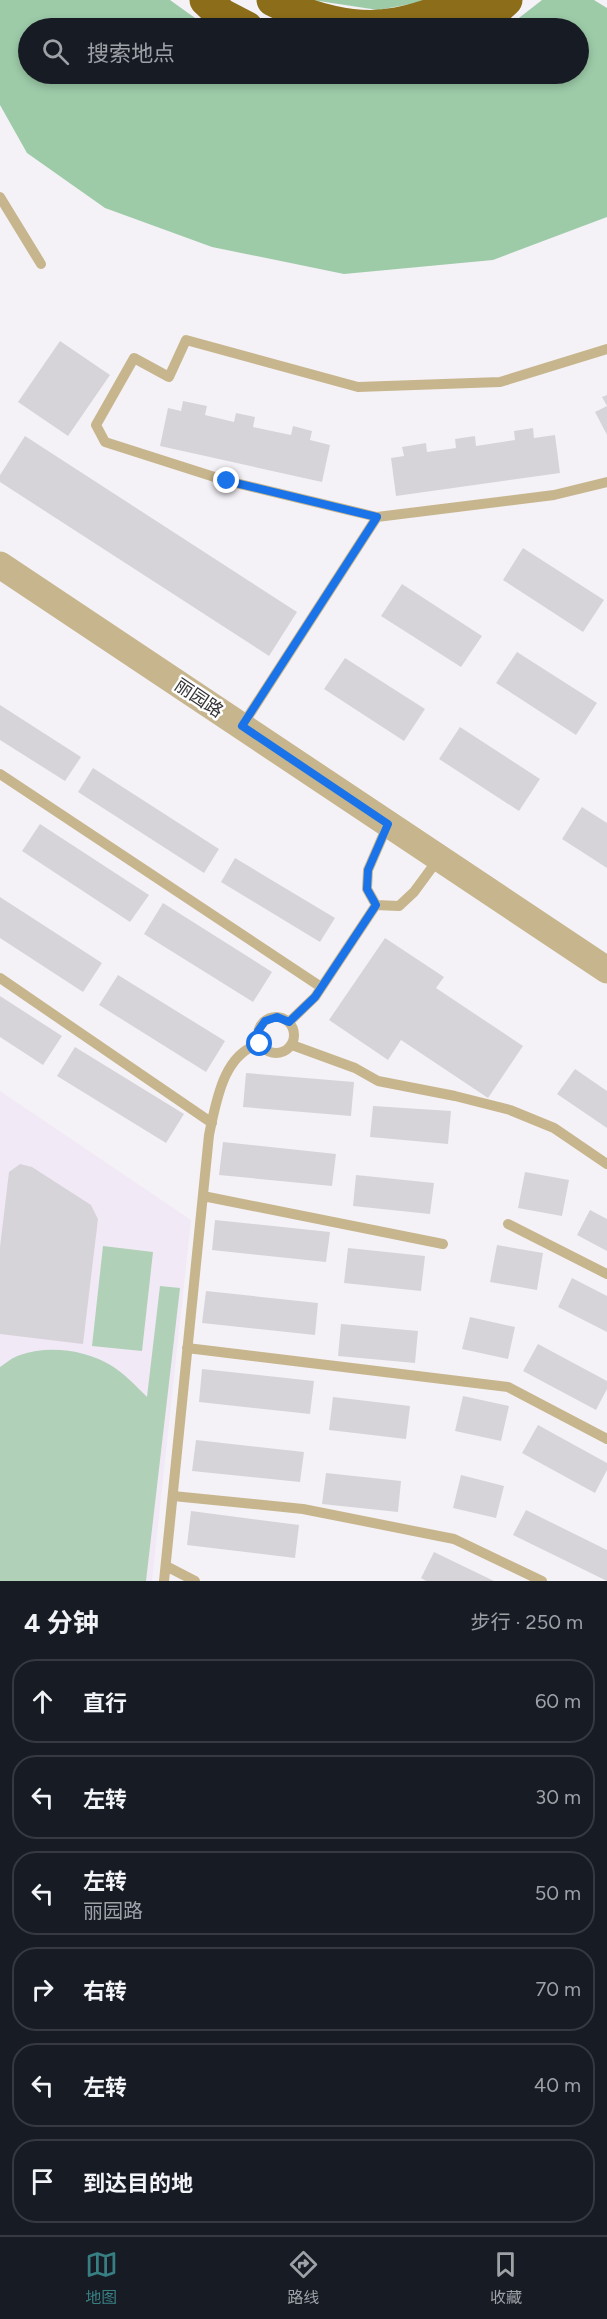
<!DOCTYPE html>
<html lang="zh">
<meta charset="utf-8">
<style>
body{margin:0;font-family:Figtree,"Noto Sans SC",sans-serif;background:#20242c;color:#f1f3f6}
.stop{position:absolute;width:18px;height:18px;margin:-14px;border:4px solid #1a73e8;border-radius:50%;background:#fff}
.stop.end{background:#1a73e8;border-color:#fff;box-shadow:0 2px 6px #0008}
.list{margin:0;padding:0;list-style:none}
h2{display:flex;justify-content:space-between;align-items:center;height:78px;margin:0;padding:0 24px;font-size:26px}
h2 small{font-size:20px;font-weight:400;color:#9ea1a6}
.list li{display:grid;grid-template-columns:39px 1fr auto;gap:18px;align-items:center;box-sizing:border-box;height:84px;margin:0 12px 12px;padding:0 12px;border:2px solid #363941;border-radius:24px}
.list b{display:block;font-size:22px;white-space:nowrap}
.list p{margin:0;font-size:20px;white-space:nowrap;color:#9ea1a6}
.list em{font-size:20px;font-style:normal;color:#9ea1a6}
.icon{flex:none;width:33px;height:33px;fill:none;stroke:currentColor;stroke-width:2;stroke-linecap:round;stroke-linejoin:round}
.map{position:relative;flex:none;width:607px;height:1581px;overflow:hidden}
.search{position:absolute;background:#171b24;box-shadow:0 3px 9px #0003;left:18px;right:18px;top:18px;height:66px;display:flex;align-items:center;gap:15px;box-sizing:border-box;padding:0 21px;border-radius:33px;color:#9ea1a6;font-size:22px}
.sheet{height:654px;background:#171b24}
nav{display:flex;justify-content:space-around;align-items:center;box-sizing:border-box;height:84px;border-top:2px solid #363941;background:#171b24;font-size:16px;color:#9ea1a6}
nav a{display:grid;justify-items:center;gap:3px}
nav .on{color:#377f82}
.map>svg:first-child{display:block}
</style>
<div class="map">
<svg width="607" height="1581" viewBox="0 0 607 1581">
<rect width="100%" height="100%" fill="#f5f2f7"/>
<path fill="#f1e9f6" d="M0 1091 191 1220 152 1581H0Z"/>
<path fill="#b1d0b8" d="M103 1246 153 1252 142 1351 92 1346Z
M160 1286 180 1288 146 1581H0V1367C6 1363 13 1357 20 1355 49 1345 86 1350 112 1366 125 1374 136 1386 147 1397Z"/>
<path fill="#9dcba8" d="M0 0H170L209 28H28V74H312L327 76H382L390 74H578V28H506L542 0H594L607 8V217L493 260 344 274 212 247 105 208 27 153 0 105Z
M312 0H433L378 10Z"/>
<path fill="#d7d4d9" d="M60 341 110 375 68 436 18 402Z
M607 395V435L595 412 607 406 602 397Z
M183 401 207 406 205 415 234 422 236 413 255 417 253 427 291 435 293 426 312 431 310 440 330 445 322 482 160 446 168 408 181 411Z
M533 428 534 438 555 435 560 473 396 496 391 458 404 456 402 447 426 443 427 452 456 448 455 439 475 436 476 446 515 440 514 431Z
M25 436 297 612 269 656 0 482V475Z
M523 548 604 600 583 632 503 580Z
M402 584 482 636 461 667 381 616Z
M517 652 597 703 576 735 496 683Z
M345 658 425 709 404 741 324 689Z
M0 705 81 757 65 781 0 740Z
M460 727 540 779 519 811 439 759Z
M93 768 219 849 204 873 78 792Z
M582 807 607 823V868L562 839Z
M40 824 149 895 130 922 22 851Z
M235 858 335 918 320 942 221 882Z
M0 897 102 963 83 992 0 938Z
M163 903 272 972 253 1002 144 934Z
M385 938 444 977 436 988 523 1046 488 1098 401 1040 388 1060 329 1020Z
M118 975 225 1041 206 1072 99 1005Z
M0 996 62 1036 43 1065 0 1037Z
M75 1047 184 1114 166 1143 57 1076Z
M575 1069 607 1091V1128L557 1094Z
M246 1073 354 1082 351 1116 243 1107Z
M373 1106 451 1111 448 1144 370 1137Z
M223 1142 336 1154 332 1186 219 1175Z
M20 1164 32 1167 91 1205 98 1219 83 1344 0 1334V1247L9 1172Z
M525 1172 569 1180 562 1216 518 1208Z
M356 1175 434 1183 430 1214 353 1206Z
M590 1210 607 1219V1251L577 1235Z
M215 1220 330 1232 326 1262 212 1250Z
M497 1245 543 1253 537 1290 490 1282Z
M348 1248 425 1256 421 1291 344 1283Z
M572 1278 607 1296V1332L558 1307Z
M206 1291 318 1303 315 1335 202 1323Z
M470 1317 515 1327 508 1359 462 1349Z
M341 1324 418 1331 415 1363 338 1356Z
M538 1344 607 1381V1389L596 1410 523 1371Z
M202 1369 314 1381 310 1414 199 1402Z
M463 1396 509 1406 501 1441 455 1431Z
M333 1397 410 1406 406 1439 329 1430Z
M538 1425 607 1463V1470L595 1493 522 1453Z
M196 1440 304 1452 300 1482 192 1471Z
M326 1473 401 1481 398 1512 322 1504Z
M461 1475 504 1486 496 1518 453 1508Z
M526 1510 607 1550V1581L513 1535Z
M191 1511 299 1525 295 1558 187 1545Z
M434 1552 494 1581H426L421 1578Z"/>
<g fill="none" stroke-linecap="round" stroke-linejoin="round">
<path stroke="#c7b68d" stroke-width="10" d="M0 197 41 264
M607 349 500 382 358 387 186 340 169 377 134 358 96 425 105 442 227 481 377 517 554 495 607 482
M242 726 377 517
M0 774 321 987
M388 824 368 870 367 889 376 905 399 906 414 892 439 858
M0 978 212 1123
M258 1035a18 18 0 1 1 36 0a18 18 0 1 1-36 0Z
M289 1022 315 997 376 905
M292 1045 355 1068 378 1081 455 1096 510 1110 554 1128 607 1164
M203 1196 443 1244
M508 1224 607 1274
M187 1348 508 1387 607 1439
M173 1496 303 1509 454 1539 542 1581
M166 1566 195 1581
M164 1581 209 1135C216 1103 223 1053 260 1044"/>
<path stroke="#c7b68d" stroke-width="27" d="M0 565 607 970"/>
<path stroke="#8c6e1a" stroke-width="33" d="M206 0 222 15 247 28
M273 0C309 19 355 32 396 24 421 20 447 9 472 0
M466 28 484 20 506 0"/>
</g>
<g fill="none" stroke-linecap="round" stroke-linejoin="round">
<path stroke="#1a73e8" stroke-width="8" d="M227 481 377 517 242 726 388 824 368 870 367 889 376 905 315 997 289 1022 277 1017 265 1021 258 1031 260 1044"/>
</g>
<g text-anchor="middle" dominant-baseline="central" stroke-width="5" stroke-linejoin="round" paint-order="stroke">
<g font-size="18" fill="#363437" stroke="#fff">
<text transform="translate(199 698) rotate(34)">丽园路</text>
</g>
</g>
</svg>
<div class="stop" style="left:260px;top:1044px"></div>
<div class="stop end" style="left:227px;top:481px"></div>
<div class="search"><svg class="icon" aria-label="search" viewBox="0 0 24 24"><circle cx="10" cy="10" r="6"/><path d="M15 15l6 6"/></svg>搜索地点</div>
</div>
<section class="sheet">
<h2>4 分钟<small>步行 · 250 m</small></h2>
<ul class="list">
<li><svg class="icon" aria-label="ahead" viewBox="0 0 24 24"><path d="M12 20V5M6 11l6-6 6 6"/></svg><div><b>直行</b></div><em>60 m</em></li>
<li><svg class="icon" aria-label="left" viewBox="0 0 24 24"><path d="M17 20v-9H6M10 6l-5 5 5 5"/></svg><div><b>左转</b></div><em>30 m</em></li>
<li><svg class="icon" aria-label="left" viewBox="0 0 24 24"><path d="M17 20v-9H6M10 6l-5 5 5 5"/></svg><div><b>左转</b><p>丽园路</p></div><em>50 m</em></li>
<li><svg class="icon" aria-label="right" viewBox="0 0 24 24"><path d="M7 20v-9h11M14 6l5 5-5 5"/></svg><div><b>右转</b></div><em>70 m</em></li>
<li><svg class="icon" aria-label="left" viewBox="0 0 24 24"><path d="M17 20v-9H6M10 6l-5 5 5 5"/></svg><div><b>左转</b></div><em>40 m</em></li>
<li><svg class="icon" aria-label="arrive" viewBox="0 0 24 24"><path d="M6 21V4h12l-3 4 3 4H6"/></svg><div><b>到达目的地</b></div></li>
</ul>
</section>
<nav>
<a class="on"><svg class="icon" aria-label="map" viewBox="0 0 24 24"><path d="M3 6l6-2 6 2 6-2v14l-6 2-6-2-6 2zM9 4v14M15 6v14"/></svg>地图</a>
<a><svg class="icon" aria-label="directions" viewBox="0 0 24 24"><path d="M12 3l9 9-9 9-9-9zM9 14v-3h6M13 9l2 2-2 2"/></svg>路线</a>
<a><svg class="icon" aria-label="saved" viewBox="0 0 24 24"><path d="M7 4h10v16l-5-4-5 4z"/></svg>收藏</a>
</nav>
